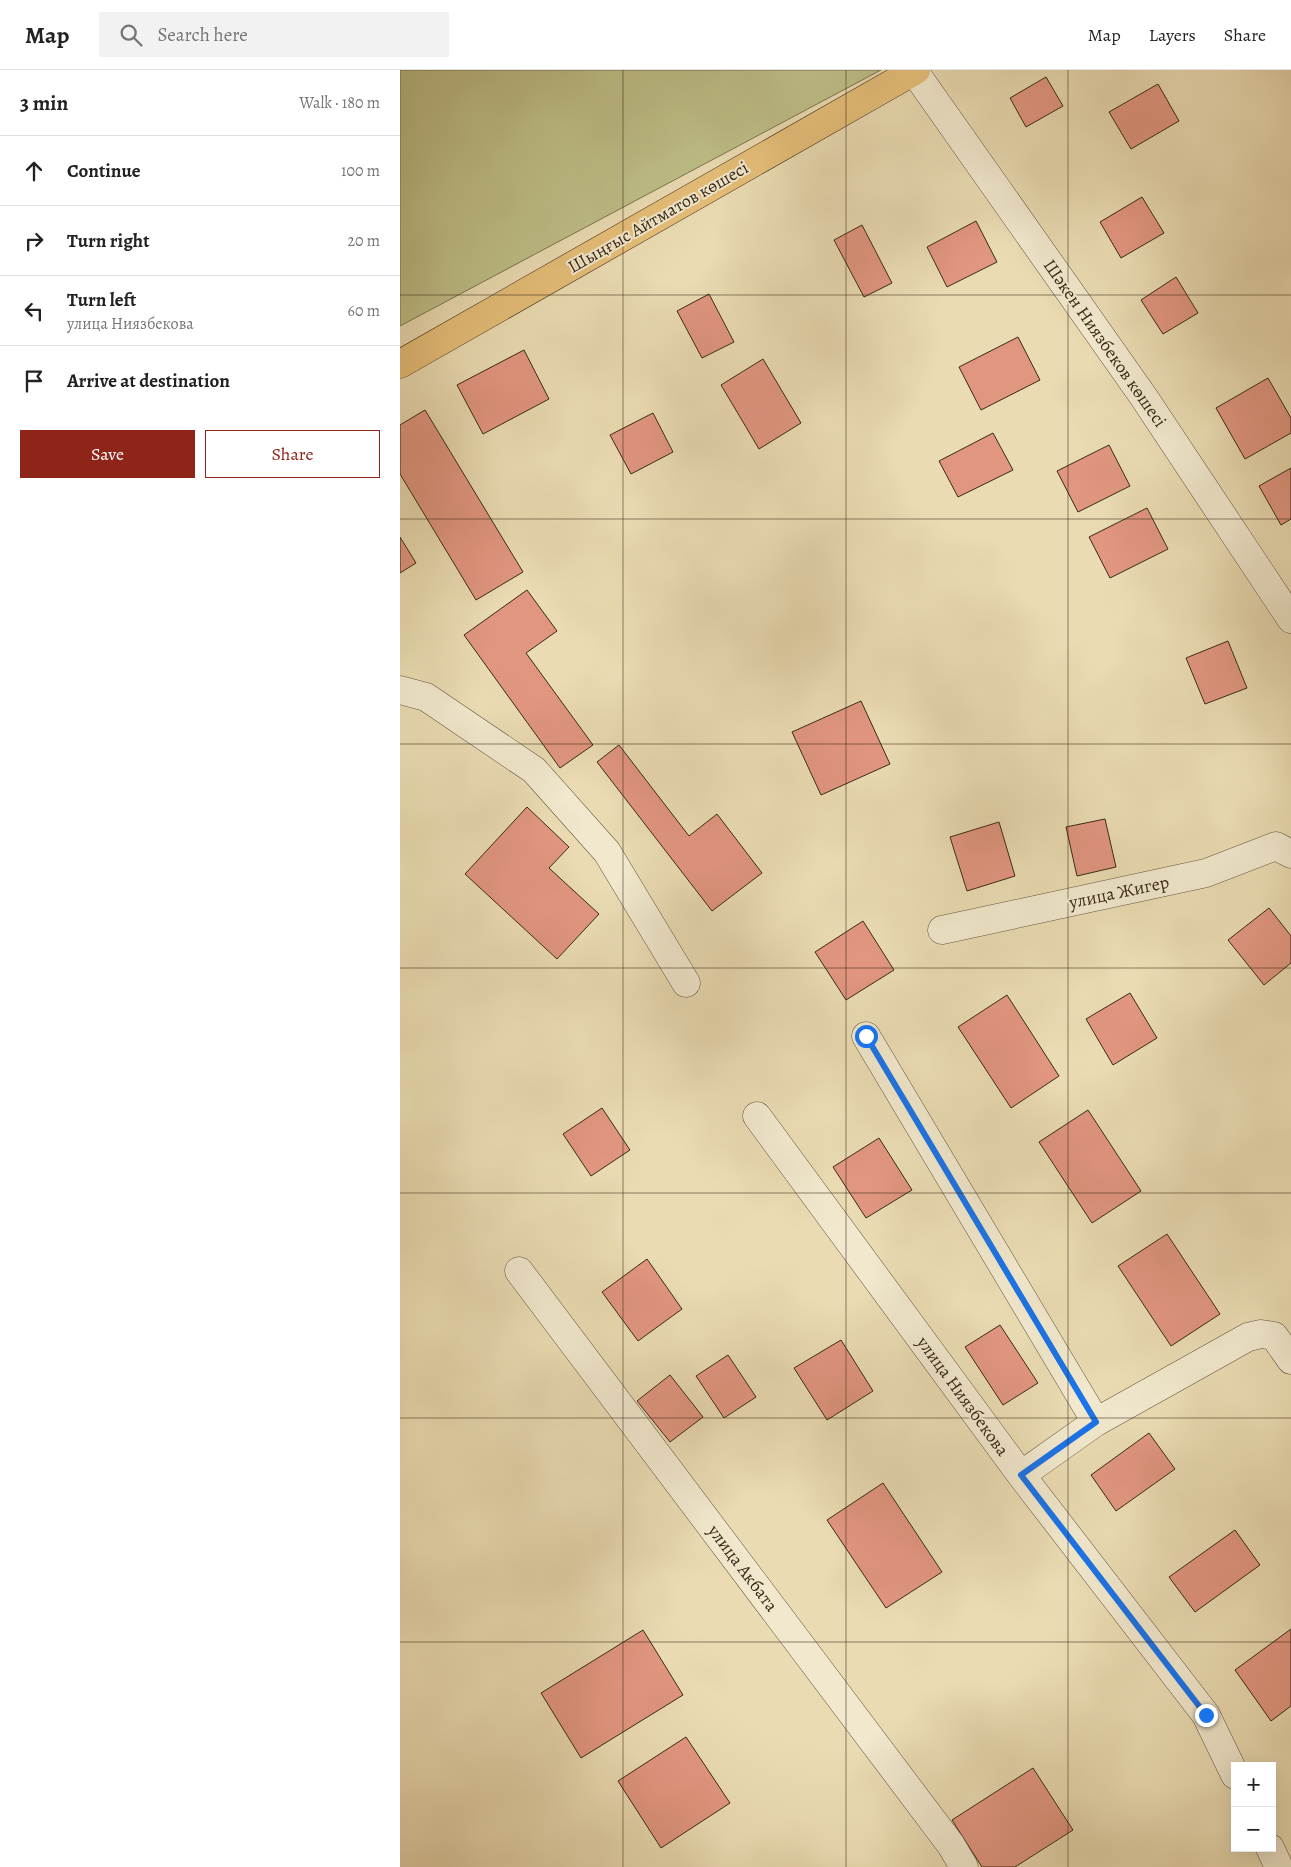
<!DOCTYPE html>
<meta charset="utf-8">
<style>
body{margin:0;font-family:Alegreya,serif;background:#f2f2f2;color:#222}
.controls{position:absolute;right:15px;bottom:15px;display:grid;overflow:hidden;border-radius:0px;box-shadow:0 5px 20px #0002}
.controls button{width:45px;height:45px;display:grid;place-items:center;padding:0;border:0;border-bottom:1px solid #e0e0e0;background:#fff;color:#222;font:25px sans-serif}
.stop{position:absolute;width:15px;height:15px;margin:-11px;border:4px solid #1a73e8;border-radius:50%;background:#fff}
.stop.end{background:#1a73e8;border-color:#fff;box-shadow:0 1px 5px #0008}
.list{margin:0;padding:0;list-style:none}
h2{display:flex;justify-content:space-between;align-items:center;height:65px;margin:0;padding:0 20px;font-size:21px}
h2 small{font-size:16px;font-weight:400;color:#767676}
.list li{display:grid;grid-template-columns:32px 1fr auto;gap:15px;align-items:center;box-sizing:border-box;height:70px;padding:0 20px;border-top:1px solid #e0e0e0}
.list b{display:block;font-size:19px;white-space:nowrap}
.list p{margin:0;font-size:16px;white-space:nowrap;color:#767676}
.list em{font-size:16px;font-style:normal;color:#767676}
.actions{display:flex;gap:10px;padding:15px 20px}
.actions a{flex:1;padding:11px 0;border:1px solid #8f2418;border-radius:0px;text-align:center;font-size:18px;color:#8f2418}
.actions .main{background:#8f2418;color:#fff}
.icon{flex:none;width:28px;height:28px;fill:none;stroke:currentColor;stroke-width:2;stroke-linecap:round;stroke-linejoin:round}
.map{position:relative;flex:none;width:891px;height:1797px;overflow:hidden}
header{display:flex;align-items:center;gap:30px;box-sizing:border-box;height:70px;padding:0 25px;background:#fff;border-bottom:1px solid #e0e0e0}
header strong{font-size:24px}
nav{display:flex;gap:28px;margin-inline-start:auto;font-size:18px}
.search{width:350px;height:45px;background:#f2f2f2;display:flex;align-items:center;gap:12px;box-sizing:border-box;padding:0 18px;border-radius:0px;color:#767676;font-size:19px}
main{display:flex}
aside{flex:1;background:#fff}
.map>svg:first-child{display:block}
</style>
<header>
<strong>Map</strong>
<div class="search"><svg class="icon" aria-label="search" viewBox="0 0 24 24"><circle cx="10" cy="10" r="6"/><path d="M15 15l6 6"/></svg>Search here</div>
<nav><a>Map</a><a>Layers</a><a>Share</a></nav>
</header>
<main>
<aside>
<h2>3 min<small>Walk · 180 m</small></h2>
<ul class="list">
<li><svg class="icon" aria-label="ahead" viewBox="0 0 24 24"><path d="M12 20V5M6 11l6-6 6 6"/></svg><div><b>Continue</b></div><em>100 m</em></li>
<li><svg class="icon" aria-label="right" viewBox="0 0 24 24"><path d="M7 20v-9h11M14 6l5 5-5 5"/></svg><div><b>Turn right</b></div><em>20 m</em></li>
<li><svg class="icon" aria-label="left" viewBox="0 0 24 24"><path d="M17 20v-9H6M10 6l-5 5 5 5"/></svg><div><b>Turn left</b><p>улица Ниязбекова</p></div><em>60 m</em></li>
<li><svg class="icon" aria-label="arrive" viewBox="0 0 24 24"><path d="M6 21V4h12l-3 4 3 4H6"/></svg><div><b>Arrive at destination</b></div></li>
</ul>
<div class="actions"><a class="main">Save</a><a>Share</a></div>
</aside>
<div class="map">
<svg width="891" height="1797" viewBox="0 0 891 1797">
<rect width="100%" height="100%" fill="#eadbb2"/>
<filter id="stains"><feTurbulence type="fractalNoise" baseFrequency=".004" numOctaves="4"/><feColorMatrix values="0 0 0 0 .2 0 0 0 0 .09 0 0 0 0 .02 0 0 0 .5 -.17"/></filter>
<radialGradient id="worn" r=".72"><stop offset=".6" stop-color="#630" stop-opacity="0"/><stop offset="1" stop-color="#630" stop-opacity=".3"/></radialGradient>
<path fill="#bebe87" stroke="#7c7450" d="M0 0H481L0 256Z"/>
<path fill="#e19680" stroke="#392918" d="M646 7 663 36 626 57 610 28Z
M758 14 779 51 731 79 709 42Z
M742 127 764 163 721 188 700 152Z
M576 151 597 192 547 217 527 177Z
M462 155 492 213 464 227 434 170Z
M776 207 798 243 763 264 741 230Z
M309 224 334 272 302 288 277 241Z
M618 267 640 310 581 340 559 297Z
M124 280 149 329 83 364 57 315Z
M363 289 401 353 359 379 321 315Z
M868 308 891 348V363L845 389 816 338Z
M25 340 123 502 76 530 0 404V355Z
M253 343 273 382 231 404 210 365Z
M593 363 613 400 558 427 539 391Z
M709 375 730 416 678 442 657 401Z
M891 398V449L881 455 859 416Z
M747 438 768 479 710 508 689 467Z
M0 467 16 493 0 503Z
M127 520 157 561 126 583 193 675 160 698 64 565Z
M828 571 847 618 805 634 786 588Z
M461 631 490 694 421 725 392 662Z
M219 675 289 766 317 744 362 803 312 841 197 692Z
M127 737 169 777 149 798 199 844 157 889 65 804Z
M705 749 716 797 677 806 666 757Z
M599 752 615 806 567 821 550 767Z
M869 838 891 866V893L864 915 828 870Z
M463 851 494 900 446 930 415 882Z
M730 923 757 968 713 995 686 949Z
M607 925 659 1006 611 1038 558 957Z
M202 1038 230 1080 191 1106 163 1064Z
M688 1040 741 1121 692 1153 639 1072Z
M479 1068 512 1120 466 1148 433 1097Z
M767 1164 820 1244 771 1276 718 1196Z
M247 1189 282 1239 238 1271 202 1222Z
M600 1255 638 1313 603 1335 565 1277Z
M441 1270 473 1321 427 1350 394 1298Z
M328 1285 356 1327 324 1348 296 1306Z
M270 1305 303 1347 270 1372 237 1331Z
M749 1363 775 1399 716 1441 691 1405Z
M483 1413 542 1502 486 1538 427 1450Z
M835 1460 860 1495 795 1542 769 1507Z
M891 1559V1636L871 1651 835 1600Z
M243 1560 283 1625 181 1688 141 1623Z
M286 1667 330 1733 261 1778 218 1711Z
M633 1698 673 1760 615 1797H582L552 1750Z"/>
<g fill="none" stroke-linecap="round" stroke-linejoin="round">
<defs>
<path id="minor" d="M514 1 743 326 891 549
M0 620 26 627 134 700 207 782 286 913
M542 860 806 803 876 776 891 784
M466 966 696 1352
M357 1046 621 1405 806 1645 835 1705
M119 1201 551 1775 564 1797
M621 1405 696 1352 848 1267 861 1264 874 1266 891 1290
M870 1778 879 1797"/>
<path id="major" d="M0 294 516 0"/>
</defs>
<use href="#minor" stroke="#65563e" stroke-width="29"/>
<use href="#major" stroke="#392918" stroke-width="29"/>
<use href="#minor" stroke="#f1e8cd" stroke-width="28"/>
<use href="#major" stroke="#e5be79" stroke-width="28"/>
</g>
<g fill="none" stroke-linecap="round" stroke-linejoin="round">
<path stroke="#1a73e8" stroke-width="6" d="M466 966 696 1352 621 1405 806 1645"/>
</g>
<path fill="none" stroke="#392918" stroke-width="1" stroke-opacity="0.55" d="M223 0V1797M446 0V1797M668 0V1797M0 225H891M0 449H891M0 674H891M0 898H891M0 1123H891M0 1348H891M0 1572H891"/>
<g text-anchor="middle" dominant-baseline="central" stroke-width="4" stroke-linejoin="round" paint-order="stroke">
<g font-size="18" fill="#392918" stroke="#f1e8cd">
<text transform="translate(258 147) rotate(-30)">Шыңғыс Айтматов көшесі</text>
<text transform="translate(705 273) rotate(55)">Шәкен Ниязбеков көшесі</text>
<text transform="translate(719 822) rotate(-12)">улица Жигер</text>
<text transform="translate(563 1326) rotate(54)">улица Ниязбекова</text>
<text transform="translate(343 1498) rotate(53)">улица Акбата</text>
</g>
</g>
<rect width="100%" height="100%" filter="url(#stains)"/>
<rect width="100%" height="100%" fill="url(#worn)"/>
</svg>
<div class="controls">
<button>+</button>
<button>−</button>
</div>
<div class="stop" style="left:466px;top:966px"></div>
<div class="stop end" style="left:806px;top:1645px"></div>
</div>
</main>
